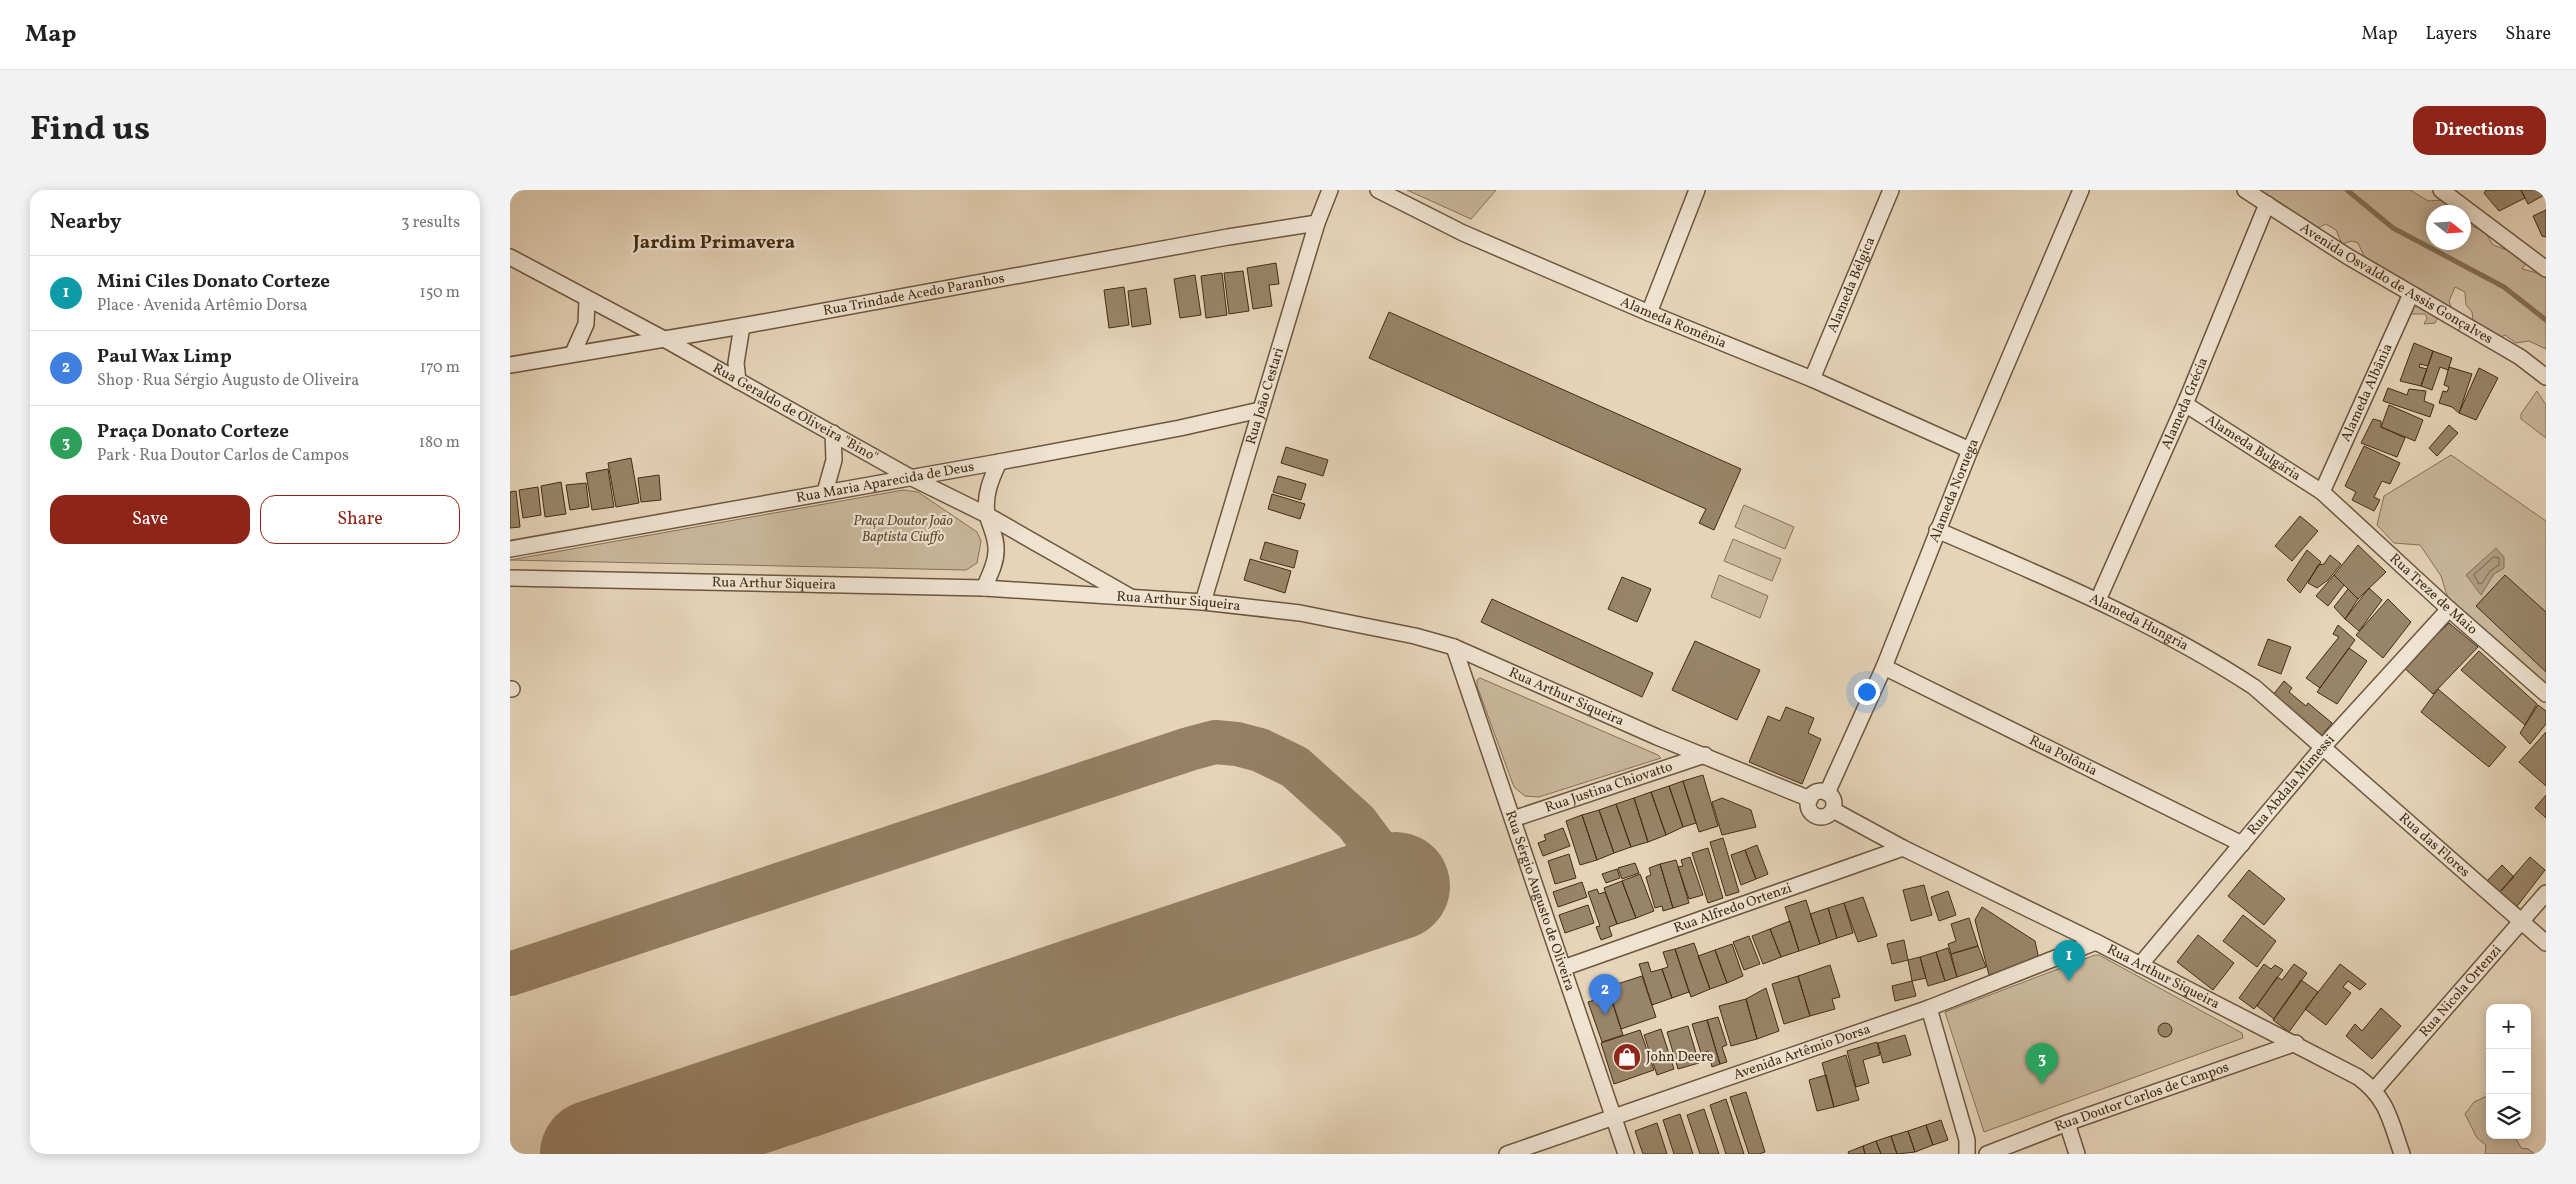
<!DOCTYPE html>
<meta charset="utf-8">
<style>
body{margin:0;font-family:Vollkorn,serif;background:#f2f2f2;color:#222}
.controls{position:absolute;right:15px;bottom:15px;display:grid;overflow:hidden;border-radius:10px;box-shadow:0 2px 12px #0003}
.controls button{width:45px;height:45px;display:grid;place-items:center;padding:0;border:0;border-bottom:1px solid #e0e0e0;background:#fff;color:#222;font:25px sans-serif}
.compass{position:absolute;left:1916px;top:15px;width:45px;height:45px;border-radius:50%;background:#fff;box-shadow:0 2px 12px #0003;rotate:107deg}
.you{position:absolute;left:1356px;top:501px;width:18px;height:18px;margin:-12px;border:4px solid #fff;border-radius:50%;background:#1a73e8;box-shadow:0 0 0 8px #1a73e833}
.badge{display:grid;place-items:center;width:32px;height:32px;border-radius:50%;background:#8f2418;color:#fff;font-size:16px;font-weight:700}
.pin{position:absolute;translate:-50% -41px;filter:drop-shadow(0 1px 2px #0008)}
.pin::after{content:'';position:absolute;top:26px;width:18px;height:15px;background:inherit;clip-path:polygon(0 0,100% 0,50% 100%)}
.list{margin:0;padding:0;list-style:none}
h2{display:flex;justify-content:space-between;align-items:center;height:65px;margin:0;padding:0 20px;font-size:21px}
h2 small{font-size:16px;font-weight:400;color:#767676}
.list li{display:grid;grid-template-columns:32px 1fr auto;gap:15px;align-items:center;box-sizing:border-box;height:75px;padding:0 20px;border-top:1px solid #e0e0e0}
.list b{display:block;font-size:19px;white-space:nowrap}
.list p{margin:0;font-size:16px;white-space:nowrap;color:#767676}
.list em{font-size:16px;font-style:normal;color:#767676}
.actions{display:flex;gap:10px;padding:15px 20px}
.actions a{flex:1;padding:11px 0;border:1px solid #8f2418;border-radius:15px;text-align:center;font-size:18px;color:#8f2418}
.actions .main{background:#8f2418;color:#fff}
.icon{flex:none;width:28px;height:28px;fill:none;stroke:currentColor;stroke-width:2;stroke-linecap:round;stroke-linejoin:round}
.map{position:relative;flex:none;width:2036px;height:964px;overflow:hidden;border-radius:15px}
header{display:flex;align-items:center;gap:30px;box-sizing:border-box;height:70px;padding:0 25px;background:#fff;border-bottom:1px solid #e0e0e0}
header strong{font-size:24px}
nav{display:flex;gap:28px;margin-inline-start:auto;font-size:18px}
.intro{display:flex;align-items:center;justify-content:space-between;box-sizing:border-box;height:120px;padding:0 30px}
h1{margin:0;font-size:35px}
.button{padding:12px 22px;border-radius:15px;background:#8f2418;color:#fff;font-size:18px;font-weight:700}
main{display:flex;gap:30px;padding:0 30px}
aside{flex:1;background:#fff;border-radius:15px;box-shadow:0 2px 12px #0003}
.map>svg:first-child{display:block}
</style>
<header>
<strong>Map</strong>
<nav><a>Map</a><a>Layers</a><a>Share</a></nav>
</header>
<div class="intro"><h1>Find us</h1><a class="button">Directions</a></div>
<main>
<aside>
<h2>Nearby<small>3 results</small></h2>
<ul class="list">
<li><span class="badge" style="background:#0f9aa8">1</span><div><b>Mini Ciles Donato Corteze</b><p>Place · Avenida Artêmio Dorsa</p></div><em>150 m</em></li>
<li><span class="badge" style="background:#3f7fe0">2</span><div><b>Paul Wax Limp</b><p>Shop · Rua Sérgio Augusto de Oliveira</p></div><em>170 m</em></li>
<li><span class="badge" style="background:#2e9e5b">3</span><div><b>Praça Donato Corteze</b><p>Park · Rua Doutor Carlos de Campos</p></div><em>180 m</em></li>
</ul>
<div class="actions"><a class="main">Save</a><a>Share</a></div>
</aside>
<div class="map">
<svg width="2036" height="964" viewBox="0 0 2036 964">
<rect width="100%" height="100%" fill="#e6d4ba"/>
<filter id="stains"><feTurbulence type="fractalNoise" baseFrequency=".004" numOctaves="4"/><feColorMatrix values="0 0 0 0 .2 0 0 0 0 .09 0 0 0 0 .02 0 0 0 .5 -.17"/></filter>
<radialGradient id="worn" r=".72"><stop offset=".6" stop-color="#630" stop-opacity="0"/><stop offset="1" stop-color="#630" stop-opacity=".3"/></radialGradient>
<path fill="#cab89d" stroke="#877258" d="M897 0H986L961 29Z
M1744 0H1900L1918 11 1932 10 1942 22H1924V52H1954V32L1975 42 1983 55 2011 65 2016 73 2012 79 2031 84 2036 88V159L2019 151 2006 153 1995 145 1987 149 1960 134 1963 129 1962 122 1956 115 1955 102 1945 97 1939 111 1941 117C1937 124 1928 125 1925 133L1914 134 1917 128 1915 124H1901L1892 117 1889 102 1856 70 1848 53 1842 51 1832 54 1826 40 1816 34 1806 39 1797 37 1796 29 1752 5 1753 2Z
M2027 201 2036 215V248L2011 229V224Z
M1941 265 2036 331V495L1939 412 1931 386 1910 355 1884 353 1867 335 1874 306Z
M393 300 408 302 467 342 471 351 467 373 456 380 0 370Z
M1234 315 1284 337 1275 359 1225 337Z
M1223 349 1271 369 1262 391 1214 371Z
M1209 385 1258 406 1250 428 1201 407Z
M970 488 1148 565 1151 568 1029 607 1015 606 1004 597 967 496V490Z
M1585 765H1589L1732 843 1733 848 1474 942 1435 822Z
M1977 906 1980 908V945H2004L2011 958 2018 959 2025 964H1975L1976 955 1967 948 1955 924 1964 912Z"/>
<path fill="#af9b81" stroke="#846f55" d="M1986 358 1994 367V378L1984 384 1971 405 1956 385Z"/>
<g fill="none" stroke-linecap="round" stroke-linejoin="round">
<path stroke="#7a644a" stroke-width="1" d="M1984 367 1989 368V375L1980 381 1972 393 1969 394 1964 385Z"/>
<path stroke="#846f55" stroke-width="5" d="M1837 0 1883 38 1994 97 2036 130"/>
<path stroke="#958066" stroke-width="44" d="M0 784 679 559 705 552 727 554 750 560 785 577 846 632 864 656 886 696"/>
<path stroke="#958066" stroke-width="108" d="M84 964 886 696"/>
</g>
<path fill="#988469" stroke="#442d12" d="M1976 0H2011L2015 8 1989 21 1974 3Z
M2011 0H2035L2036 4 2018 14Z
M2036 20V47L2032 46 2023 26Z
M766 73 769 94 759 95 762 116 743 119 737 78Z
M733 81 739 121 719 124 714 83Z
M712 83 717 125 696 128 691 86Z
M685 85 691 125 670 128 664 89Z
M614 97 619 135 599 138 594 100Z
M636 98 641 134 622 137 618 101Z
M879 122 1231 279 1204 340 1189 333 1196 319 859 168Z
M1904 153 1923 161 1918 176 1910 174 1909 177 1917 179 1911 196 1890 191Z
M1923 161 1942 168 1938 180 1930 177 1922 200 1911 196Z
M1939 177 1962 184 1949 223 1942 217 1929 213 1933 201 1937 202 1939 197 1934 195Z
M1969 178 1988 188 1966 230 1949 223Z
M1878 198 1897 205 1899 199 1916 201 1914 211 1924 215 1920 227 1873 211Z
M1879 215 1913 230 1905 251 1871 237Z
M1863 229 1871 231V237L1895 248 1887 267 1851 253Z
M1939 235 1948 243 1927 266 1919 258Z
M1854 256 1890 273 1880 294 1872 291 1864 307 1870 310 1864 321 1842 310 1846 302 1835 296Z
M776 257 818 270 813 286 771 273Z
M121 268 129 313 106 317 98 273Z
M98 279 104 317 82 320 76 283Z
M149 285 151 310 131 312 128 288Z
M768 286 796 294 791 310 763 302Z
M51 292 56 324 35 327 31 296Z
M76 293 79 317 60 320 56 295Z
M28 297 31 325 13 328 9 300Z
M6 301 10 337 0 338V302Z
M762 304 795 314 790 329 758 319Z
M1790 326 1808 341 1782 371 1765 356Z
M755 352 788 361 784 378 750 369Z
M1848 355 1876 382 1848 409 1824 385Z
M1797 360 1811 372 1790 403 1777 390Z
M1820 365 1831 374 1818 390 1807 398 1798 393 1808 375 1814 374Z
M740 369 781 381 775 403 734 390Z
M1824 385 1834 395 1818 416 1806 406Z
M1995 385 2036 422V482L1966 416Z
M1112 387 1141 399 1127 432 1098 419Z
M1859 398 1872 410 1849 441 1835 429Z
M1838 399 1848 409 1835 429 1824 417Z
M982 409 1143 483 1132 507 971 432Z
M1878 409 1901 432 1873 468 1846 445Z
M1939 433 1968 457 1923 504 1892 476Z
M1828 435 1845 450 1810 498 1796 488 1829 447 1823 444Z
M1758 449 1781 457 1771 484 1748 475Z
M1185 451 1250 480 1227 530 1162 500Z
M1839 458 1857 471 1827 514 1807 502Z
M1969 461 2027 514 2015 535 1951 480Z
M1774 491 1782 498 1779 502 1796 516 1798 513 1822 533 1808 550 1759 510Z
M1928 499 1996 557 1979 577 1911 522Z
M2028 515 2036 521V534L2020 554 2010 543Z
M1276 517 1304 528 1298 543 1311 549 1292 594 1239 572 1258 526 1270 531Z
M2036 542V596L2009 572Z
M1193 585 1208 636 1189 642 1173 591Z
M1173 591 1186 633 1173 637 1159 596Z
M1159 596 1173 637 1156 645 1141 602Z
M1141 602 1156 645 1138 652 1124 608Z
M2036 605V628L2025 618Z
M1124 608 1138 652 1121 657 1106 614Z
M1212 608 1241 620 1246 637 1212 645 1202 612Z
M1106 614 1121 657 1104 663 1089 620Z
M1089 620 1104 663 1087 670 1072 625Z
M1072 625 1087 670 1070 675 1056 631Z
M1053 638 1060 656 1033 666 1028 653 1036 650 1034 645Z
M1213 648 1229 702 1216 706 1200 652Z
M1247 655 1258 684 1246 689 1235 660Z
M1198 658 1213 708 1198 713 1182 663Z
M1235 660 1246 689 1231 695 1221 665Z
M1059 664 1066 688 1045 694 1038 671Z
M1180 667 1193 705 1179 709 1168 677 1173 676 1171 670Z
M2020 667 2035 680 2005 719 1989 703Z
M1166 670 1179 713 1163 718 1150 674Z
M1125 673 1129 683 1112 689 1108 678Z
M1150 674 1163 718 1153 721 1152 716 1145 718 1136 687 1141 685 1139 678Z
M1992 675 2004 687 1989 703 1977 691Z
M1107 679 1110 688 1096 693 1092 684Z
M1739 680 1775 709 1754 735 1718 706Z
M1130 684 1144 721 1126 728 1112 691Z
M1112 691 1126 728 1107 734 1094 698Z
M1072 692 1077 707 1048 717 1043 702Z
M1414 695 1422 725 1401 731 1393 700Z
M1087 699 1089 704 1095 702 1107 734 1099 737 1102 746 1091 750 1086 737 1090 736 1078 702Z
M1438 701 1446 725 1429 731 1421 707Z
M1353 707 1367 746 1348 752 1334 713Z
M1296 710 1310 754 1289 761 1275 717Z
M1334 713 1343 743 1327 748 1318 718Z
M1078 715 1084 733 1055 743 1049 725Z
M1472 717 1525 751 1528 765 1519 774 1479 785 1465 730Z
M1318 718 1327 748 1310 754 1300 724Z
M1733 725 1766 751 1747 777 1713 751Z
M1459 728 1468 756 1441 764 1438 754 1446 751 1441 734Z
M1280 731 1289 761 1271 767 1260 739Z
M1260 739 1271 767 1253 774 1242 746Z
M1688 745 1724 773 1703 800 1667 772Z
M1239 746 1250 774 1234 780 1223 752Z
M1394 750 1398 770 1382 774 1377 754Z
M1184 753 1200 799 1181 807 1165 759Z
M1222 754 1233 786 1217 793 1205 760Z
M1468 756 1476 777 1447 787 1441 764Z
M1438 758 1447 787 1435 791 1426 762Z
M1165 759 1179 802 1162 808 1152 779 1158 777 1153 762Z
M1205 760 1217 793 1200 799 1188 766Z
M1426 762 1435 791 1418 796 1410 767Z
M1410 767 1416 788 1402 791 1398 770Z
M1138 772 1141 782 1152 779 1162 808 1142 815 1129 774Z
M1754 774 1761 779 1765 775 1773 780 1744 819 1729 808Z
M1784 774 1797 783 1764 829 1747 816 1767 787 1772 790Z
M1830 774 1856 794 1850 800 1838 791 1833 797 1841 803 1816 835 1795 819Z
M1320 775 1330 807 1322 809 1325 819 1300 826 1288 786Z
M1132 786 1146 827 1111 839 1098 797Z
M1288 786 1300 826 1274 834 1262 794Z
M1791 790 1808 802 1779 842 1763 830Z
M1402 791 1406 806 1385 811 1382 796Z
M1256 798 1269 841 1247 849 1236 809Z
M1100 805 1113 845 1092 852 1078 812Z
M1236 809 1247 849 1221 856 1209 816Z
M1871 818 1891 836 1862 869 1836 846 1845 834 1852 841Z
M1208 827 1217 855 1212 857 1217 872 1210 874 1197 830Z
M1197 830 1210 874 1202 877 1198 861 1191 863 1182 834Z
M1648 840a7 7 0 1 1 14 0a7 7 0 1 1-14 0Z
M1178 836 1189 873 1168 879 1157 842Z
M1151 839 1164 879 1147 885 1134 845Z
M1130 840 1144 880 1104 894 1091 853Z
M1395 845 1401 865 1373 873 1368 853Z
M1367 852 1370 865 1353 870 1359 893 1346 897 1337 861Z
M1336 865 1349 910 1324 917 1312 873Z
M1316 885 1324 917 1307 921 1299 890Z
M1236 902 1255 962 1249 964H1239L1220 907Z
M1216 909 1234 964H1216L1200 915Z
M1194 919 1209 964H1190L1177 925Z
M1170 924 1183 964H1164L1153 930Z
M1431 930 1438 950 1423 955 1416 935Z
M1147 933 1157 964H1133L1125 941Z
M1416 935 1423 955 1405 962 1398 941Z
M1398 941 1405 962 1387 964 1381 946Z
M1381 946 1387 964H1371L1366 951Z
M1366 951 1371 964H1355L1353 956Z
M1353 956 1355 964H1339L1338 962Z"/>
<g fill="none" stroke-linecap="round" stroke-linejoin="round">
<defs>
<g id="minor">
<path id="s1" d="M868 0 953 43 1139 123 1302 189 1460 260"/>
<path id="s2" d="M1735 0 1837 66 2010 167 2036 187"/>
<path d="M1931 0 2036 79"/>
<path id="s3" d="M0 67 154 149 400 287 477 325 619 406"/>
<path d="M1139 123 1187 0"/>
<path d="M63 163 76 134 77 110"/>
<path id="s4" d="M0 175 232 136 718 47 807 33"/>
<path id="s5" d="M1302 189 1381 0"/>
<path d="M228 191 226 173 232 136"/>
<path id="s6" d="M1675 214 1812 302 1939 419 2036 504"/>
<path d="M315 302 324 270 323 243"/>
<path id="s7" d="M1812 302 1901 104"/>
<path id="s8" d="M1427 340C1535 387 1645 432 1744 497L2036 753"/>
<path id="s9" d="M0 359 489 272 670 238 750 220"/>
<path id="s10" d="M0 388 474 398 693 412 790 423 905 446 944 457 1147 547 1300 609"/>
<path d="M474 398C479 386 486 374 486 361 487 347 480 337 477 324 474 305 481 289 489 272"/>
<path id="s11" d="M1588 410 1675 214 1757 14"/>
<path id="s12" d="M693 412 807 33 820 0"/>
<path id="s13" d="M944 457 1116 964"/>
<path id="s14" d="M1374 477 1732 654"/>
<path d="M0 499H2"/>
<circle cx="1311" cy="614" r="13"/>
<path id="s15" d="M1317 603 1374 477 1460 260 1571 0"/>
<path id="s16" d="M1323 620 1393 658 1586 752 1848 887C1878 909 1880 930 1892 964"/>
<path id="s17" d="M1003 629 1195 565"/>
<path id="s18" d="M1630 775 1812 558 1939 419"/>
<path id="s19" d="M1053 778 1393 658"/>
<path d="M1419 818 1457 950V964"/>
<path id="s20" d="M1865 899 2036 703"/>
<path d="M1557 933 1567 964"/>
<path id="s21" d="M997 964 1419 818 1586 752"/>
<path id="s22" d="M1477 964 1557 933 1786 853"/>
</g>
</defs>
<use href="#minor" stroke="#6c573c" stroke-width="18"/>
<use href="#minor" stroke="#efe3d2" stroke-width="15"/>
</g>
<defs>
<symbol id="shop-disc" viewBox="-11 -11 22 22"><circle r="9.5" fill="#8f2418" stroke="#efe3d2"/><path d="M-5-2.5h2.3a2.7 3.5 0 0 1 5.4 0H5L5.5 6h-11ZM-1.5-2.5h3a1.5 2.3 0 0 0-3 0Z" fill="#fff"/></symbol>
</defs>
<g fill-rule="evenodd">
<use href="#shop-disc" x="1101" y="851" width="32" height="32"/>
</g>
<g text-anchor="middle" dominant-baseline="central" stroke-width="4.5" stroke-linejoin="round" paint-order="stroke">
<g font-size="14" fill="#442d12" stroke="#efe3d2">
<text stroke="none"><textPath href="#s2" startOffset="178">Avenida Osvaldo de Assis Gonçalves</textPath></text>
<text stroke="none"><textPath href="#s5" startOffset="102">Alameda Bélgica</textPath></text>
<text stroke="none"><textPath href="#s4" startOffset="410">Rua Trindade Acedo Paranhos</textPath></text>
<text stroke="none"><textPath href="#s1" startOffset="324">Alameda Romênia</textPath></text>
<text stroke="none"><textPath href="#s7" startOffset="109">Alameda Albânia</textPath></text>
<text stroke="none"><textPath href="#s12" startOffset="215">Rua João Cestari</textPath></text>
<text stroke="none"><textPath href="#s11" startOffset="215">Alameda Grécia</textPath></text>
<text stroke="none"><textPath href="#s3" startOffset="325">Rua Geraldo de Oliveira "Bino"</textPath></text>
<text stroke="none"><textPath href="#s6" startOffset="81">Alameda Bulgária</textPath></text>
<text stroke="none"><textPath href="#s9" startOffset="381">Rua Maria Aparecida de Deus</textPath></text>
<text stroke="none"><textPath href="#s15" startOffset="328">Alameda Noruega</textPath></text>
<text stroke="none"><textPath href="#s10" startOffset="264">Rua Arthur Siqueira</textPath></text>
<text stroke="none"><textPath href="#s6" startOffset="314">Rua Treze de Maio</textPath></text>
<text stroke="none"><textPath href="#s10" startOffset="669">Rua Arthur Siqueira</textPath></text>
<text stroke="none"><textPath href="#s8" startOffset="222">Alameda Hungria</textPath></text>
<text stroke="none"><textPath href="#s10" startOffset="1072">Rua Arthur Siqueira</textPath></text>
<text stroke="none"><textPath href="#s14" startOffset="200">Rua Polônia</textPath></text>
<text stroke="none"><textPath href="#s18" startOffset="235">Rua Abdala Mimessi</textPath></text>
<text stroke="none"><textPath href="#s17" startOffset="101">Rua Justina Chiovatto</textPath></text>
<text stroke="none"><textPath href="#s8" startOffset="594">Rua das Flores</textPath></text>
<text stroke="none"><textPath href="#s13" startOffset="268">Rua Sérgio Augusto de Oliveira</textPath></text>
<text stroke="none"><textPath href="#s19" startOffset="180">Rua Alfredo Ortenzi</textPath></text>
<text stroke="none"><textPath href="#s16" startOffset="370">Rua Arthur Siqueira</textPath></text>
<text stroke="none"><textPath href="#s20" startOffset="130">Rua Nicola Ortenzi</textPath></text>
<text stroke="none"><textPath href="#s21" startOffset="312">Avenida Artêmio Dorsa</textPath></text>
<text stroke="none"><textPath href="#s22" startOffset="165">Rua Doutor Carlos de Campos</textPath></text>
</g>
<g font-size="14" font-style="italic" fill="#5f492e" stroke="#efe3d2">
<text x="393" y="331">Praça Doutor João<tspan x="393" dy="16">Baptista Ciuffo</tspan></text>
</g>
<g font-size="14" fill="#442d12" stroke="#efe3d2" text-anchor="start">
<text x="1136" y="867">John Deere</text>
</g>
<g font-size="19" font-weight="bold" fill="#442d12" stroke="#efe3d2">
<text x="204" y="53">Jardim Primavera</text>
</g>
</g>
<rect width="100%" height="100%" filter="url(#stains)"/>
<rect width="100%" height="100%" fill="url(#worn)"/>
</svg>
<div class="controls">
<button>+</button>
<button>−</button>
<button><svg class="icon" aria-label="layers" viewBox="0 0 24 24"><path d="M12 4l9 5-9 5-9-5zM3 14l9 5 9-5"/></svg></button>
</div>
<svg class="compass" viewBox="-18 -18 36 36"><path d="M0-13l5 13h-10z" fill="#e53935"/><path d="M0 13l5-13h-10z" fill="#767676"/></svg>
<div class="you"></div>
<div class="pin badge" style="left:1559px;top:791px;background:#0f9aa8">1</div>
<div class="pin badge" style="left:1095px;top:825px;background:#3f7fe0">2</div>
<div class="pin badge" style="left:1532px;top:894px;background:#2e9e5b">3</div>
</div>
</main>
